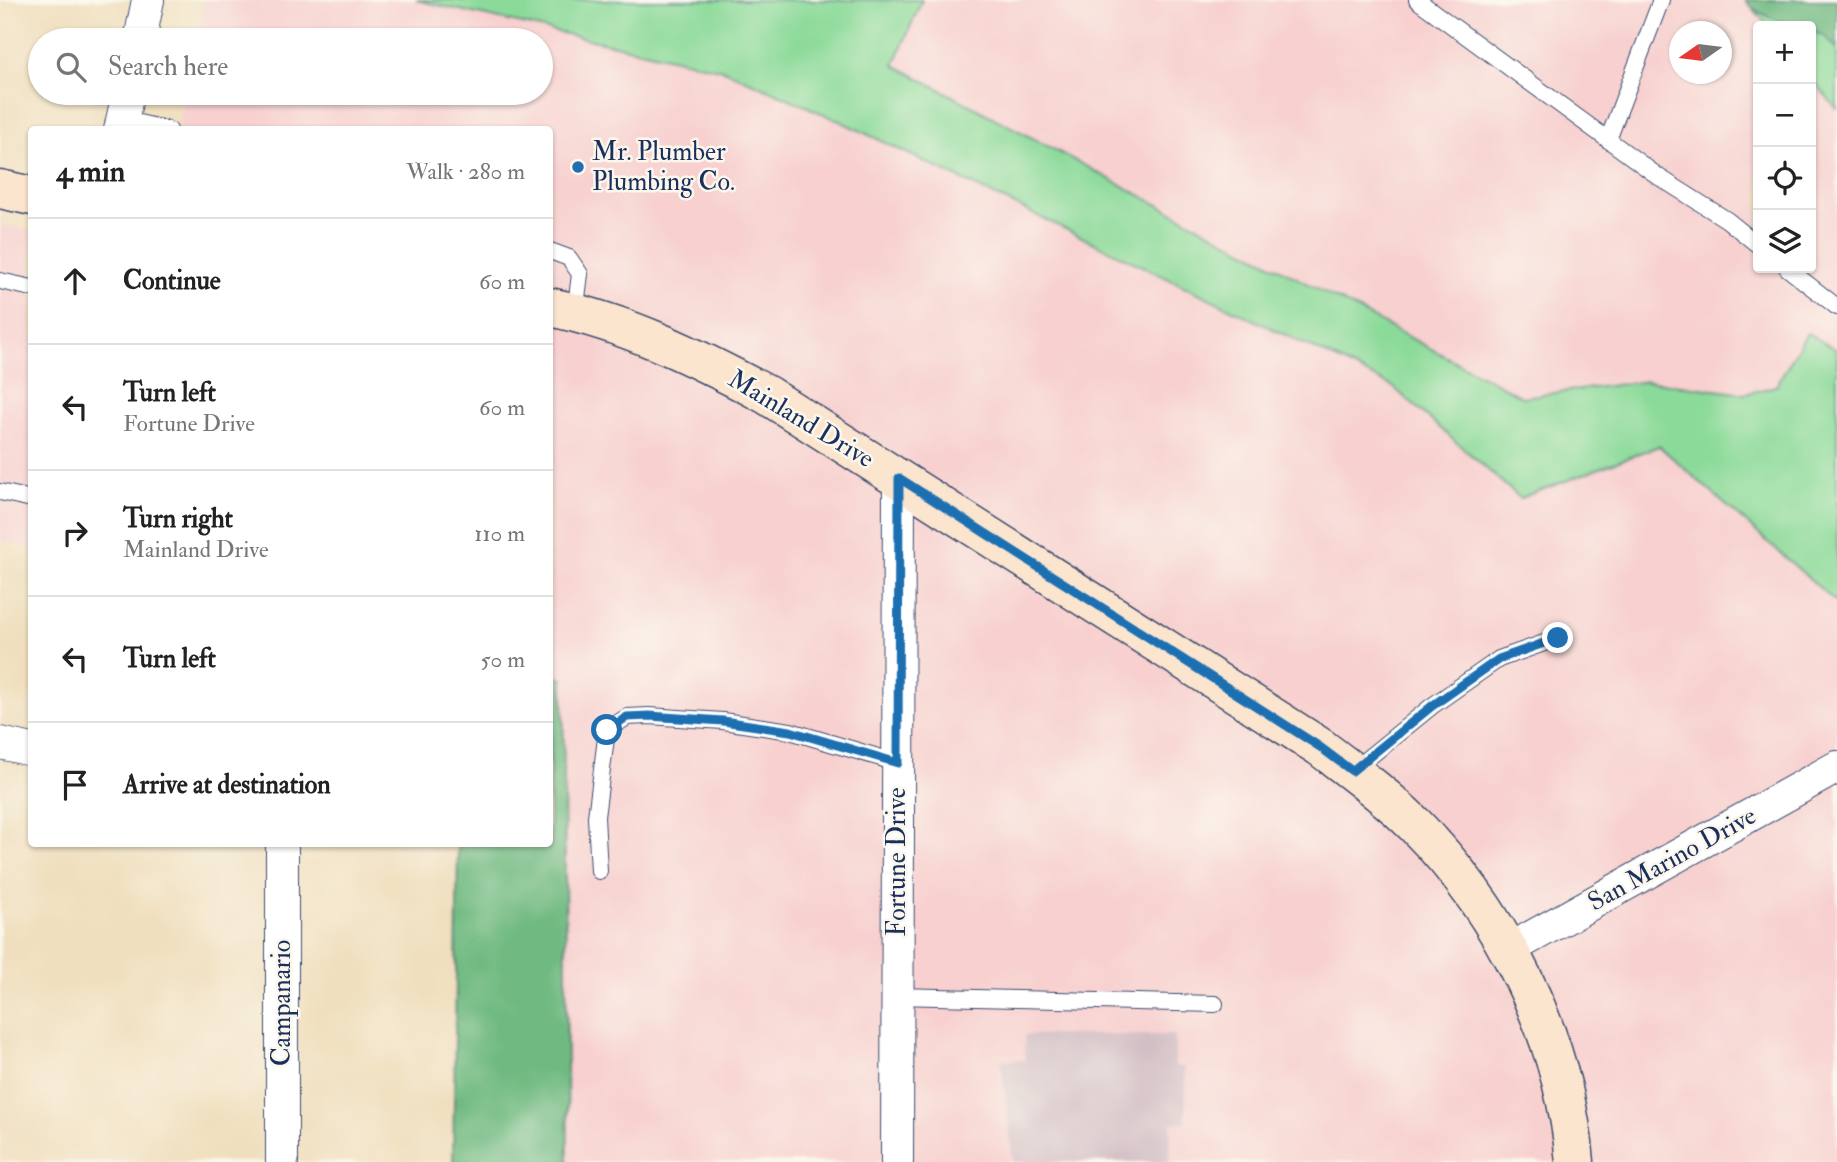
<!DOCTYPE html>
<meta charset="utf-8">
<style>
body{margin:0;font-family:"IM FELL Double Pica",serif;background:#f2f2f2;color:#222}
.controls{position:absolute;right:21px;top:21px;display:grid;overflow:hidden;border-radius:7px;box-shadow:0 2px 5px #0004}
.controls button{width:63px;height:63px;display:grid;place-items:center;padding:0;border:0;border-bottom:2px solid #e0e0e0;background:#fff;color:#222;font:35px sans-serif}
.compass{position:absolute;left:1669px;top:21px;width:63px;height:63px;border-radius:50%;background:#fff;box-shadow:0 2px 5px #0004;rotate:256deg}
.stop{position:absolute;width:21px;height:21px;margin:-16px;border:5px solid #1f6fb2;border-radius:50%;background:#fff}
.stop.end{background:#1f6fb2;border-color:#fff;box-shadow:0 2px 7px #0008}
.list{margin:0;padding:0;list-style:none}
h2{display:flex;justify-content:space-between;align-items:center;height:91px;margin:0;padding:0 28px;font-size:30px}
h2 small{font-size:23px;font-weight:400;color:#767676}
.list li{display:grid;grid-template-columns:46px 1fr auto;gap:21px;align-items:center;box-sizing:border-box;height:126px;padding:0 28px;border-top:2px solid #e0e0e0}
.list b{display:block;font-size:26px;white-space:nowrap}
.list p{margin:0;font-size:23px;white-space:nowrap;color:#767676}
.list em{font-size:23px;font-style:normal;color:#767676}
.icon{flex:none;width:38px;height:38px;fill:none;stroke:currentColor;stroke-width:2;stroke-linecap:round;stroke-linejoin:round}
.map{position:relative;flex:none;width:1837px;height:1162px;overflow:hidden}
.search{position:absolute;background:#fff;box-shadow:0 2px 5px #0004;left:28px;top:28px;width:525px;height:77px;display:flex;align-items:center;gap:18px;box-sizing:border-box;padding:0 24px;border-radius:38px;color:#767676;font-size:26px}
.panel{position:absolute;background:#fff;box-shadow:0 2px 5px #0004;left:28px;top:126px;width:525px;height:721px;border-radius:7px}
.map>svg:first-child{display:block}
</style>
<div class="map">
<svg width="1837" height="1162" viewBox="0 0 1837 1162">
<rect width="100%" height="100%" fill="#fbf7ec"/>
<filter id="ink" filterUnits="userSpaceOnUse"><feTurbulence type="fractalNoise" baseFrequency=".0143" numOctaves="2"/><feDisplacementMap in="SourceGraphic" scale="14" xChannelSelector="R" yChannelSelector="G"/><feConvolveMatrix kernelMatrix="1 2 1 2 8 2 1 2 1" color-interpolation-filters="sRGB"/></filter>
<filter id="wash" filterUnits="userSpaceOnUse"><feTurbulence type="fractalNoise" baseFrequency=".00686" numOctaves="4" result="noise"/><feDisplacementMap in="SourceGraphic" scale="28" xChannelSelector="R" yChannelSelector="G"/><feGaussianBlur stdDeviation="1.57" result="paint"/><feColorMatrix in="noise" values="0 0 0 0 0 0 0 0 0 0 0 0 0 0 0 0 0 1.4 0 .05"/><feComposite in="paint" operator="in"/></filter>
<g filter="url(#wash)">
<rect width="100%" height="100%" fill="#f0dfbe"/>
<path fill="#f7d0cf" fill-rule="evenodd" d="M205 0H1837V1162H559L563 679 550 674V130H178L186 93H541V40H197ZM1758 26H1811V268H1758ZM1680 32H1722V74H1680Z
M0 224 31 231V547L0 540Z"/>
<path fill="#d2bec5" d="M1024 1035H1175V1066L1185 1067 1186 1122 1171 1123 1170 1162H1013L1001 1060H1025Z"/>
<path fill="#8bda99" stroke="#53847c" stroke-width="2" d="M416 0H922L894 65 1522 397 1648 381 1745 394 1776 386 1807 333 1837 350V603L1659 446 1520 498 1392 386 844 123 724 70Z
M1755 11 1798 26H1768Z
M1811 31 1825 36 1837 49V109L1811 78Z"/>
<path fill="#70ba81" stroke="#467470" stroke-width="2" d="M1745 0H1837V49L1825 36 1811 31V26C1789 26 1760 17 1745 0Z
M550 675 563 679 568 1162H453L458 844H550Z"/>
</g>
<g filter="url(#ink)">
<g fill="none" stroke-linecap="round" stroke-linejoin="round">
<defs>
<path id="service" d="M1417 0 1659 177 1727 220 1758 245
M122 119 169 130
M1608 140 1661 0
M550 251 569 258 580 274 575 314
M1787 268 1837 307
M0 281 32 288
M0 492 32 499
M1352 771 1432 706 1499 659 1558 638
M599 871 596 817 607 730 627 717 649 716 723 721 790 731 898 763
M897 996 1215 1004"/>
<path id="minor" d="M140 40 148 0
M120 130 128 93
M0 743 32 750
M282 844V1162
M1508 950 1837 767
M897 1162 899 478"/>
<path id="secondary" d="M0 189 32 196
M550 307C627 323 698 358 767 395L1320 747C1353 772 1386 796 1415 825 1503 914 1564 1037 1575 1162"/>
</defs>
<use href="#service" stroke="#3b496c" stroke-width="18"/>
<use href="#minor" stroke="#3b496c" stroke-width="34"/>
<use href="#secondary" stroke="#3b496c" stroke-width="41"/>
<use href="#service" stroke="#fff" stroke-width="16"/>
<use href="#minor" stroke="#fff" stroke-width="32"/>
<use href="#secondary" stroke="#fbe5cf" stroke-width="38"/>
</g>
</g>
<g fill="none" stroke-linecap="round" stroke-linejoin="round" filter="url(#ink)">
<path stroke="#1f6fb2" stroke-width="9" d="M607 730 627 717 649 716 723 721 790 731 898 763 899 478 1320 747 1352 771 1432 706 1499 659 1558 638"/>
</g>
<circle fill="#1f6fb2" stroke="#fbf7ec" stroke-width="2.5" cx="578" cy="167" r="7"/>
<g text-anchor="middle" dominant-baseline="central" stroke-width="5" stroke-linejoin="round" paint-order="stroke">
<g font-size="26" fill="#1b2f5e" stroke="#fbf7ec" text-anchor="start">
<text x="592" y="152">Mr. Plumber<tspan x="592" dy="30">Plumbing Co.</tspan></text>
</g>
<g font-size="26" fill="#1b2f5e" stroke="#fbf7ec">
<text transform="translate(801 419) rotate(31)">Mainland Drive</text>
<text transform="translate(1672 859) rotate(-29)">San Marino Drive</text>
<text transform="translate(897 862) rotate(-90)">Fortune Drive</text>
<text transform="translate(282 1003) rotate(-90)">Campanario</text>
</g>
</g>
</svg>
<div class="controls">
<button>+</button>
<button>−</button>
<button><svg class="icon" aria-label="locate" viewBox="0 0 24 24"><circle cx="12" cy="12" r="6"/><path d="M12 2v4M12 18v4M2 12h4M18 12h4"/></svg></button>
<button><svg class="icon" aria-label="layers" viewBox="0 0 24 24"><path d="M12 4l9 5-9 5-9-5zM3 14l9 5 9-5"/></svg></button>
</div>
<svg class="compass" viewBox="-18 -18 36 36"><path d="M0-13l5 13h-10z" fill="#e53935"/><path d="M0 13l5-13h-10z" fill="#767676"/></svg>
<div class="stop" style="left:607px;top:730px"></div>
<div class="stop end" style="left:1558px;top:638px"></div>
<div class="search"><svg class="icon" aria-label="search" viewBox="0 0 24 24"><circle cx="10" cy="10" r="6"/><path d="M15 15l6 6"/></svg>Search here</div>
<section class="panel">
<h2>4 min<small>Walk · 280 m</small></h2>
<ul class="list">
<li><svg class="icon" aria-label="ahead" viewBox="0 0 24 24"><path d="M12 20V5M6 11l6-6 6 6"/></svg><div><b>Continue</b></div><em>60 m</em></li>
<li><svg class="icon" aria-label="left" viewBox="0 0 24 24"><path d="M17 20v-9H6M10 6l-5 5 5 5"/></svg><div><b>Turn left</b><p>Fortune Drive</p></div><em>60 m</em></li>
<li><svg class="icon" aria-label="right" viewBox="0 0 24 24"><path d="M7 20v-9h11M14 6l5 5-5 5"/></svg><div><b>Turn right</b><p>Mainland Drive</p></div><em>110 m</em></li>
<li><svg class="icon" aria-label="left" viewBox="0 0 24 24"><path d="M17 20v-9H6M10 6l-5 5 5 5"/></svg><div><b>Turn left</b></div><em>50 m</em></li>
<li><svg class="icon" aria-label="arrive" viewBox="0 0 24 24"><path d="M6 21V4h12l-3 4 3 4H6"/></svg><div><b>Arrive at destination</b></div></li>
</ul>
</section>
</div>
